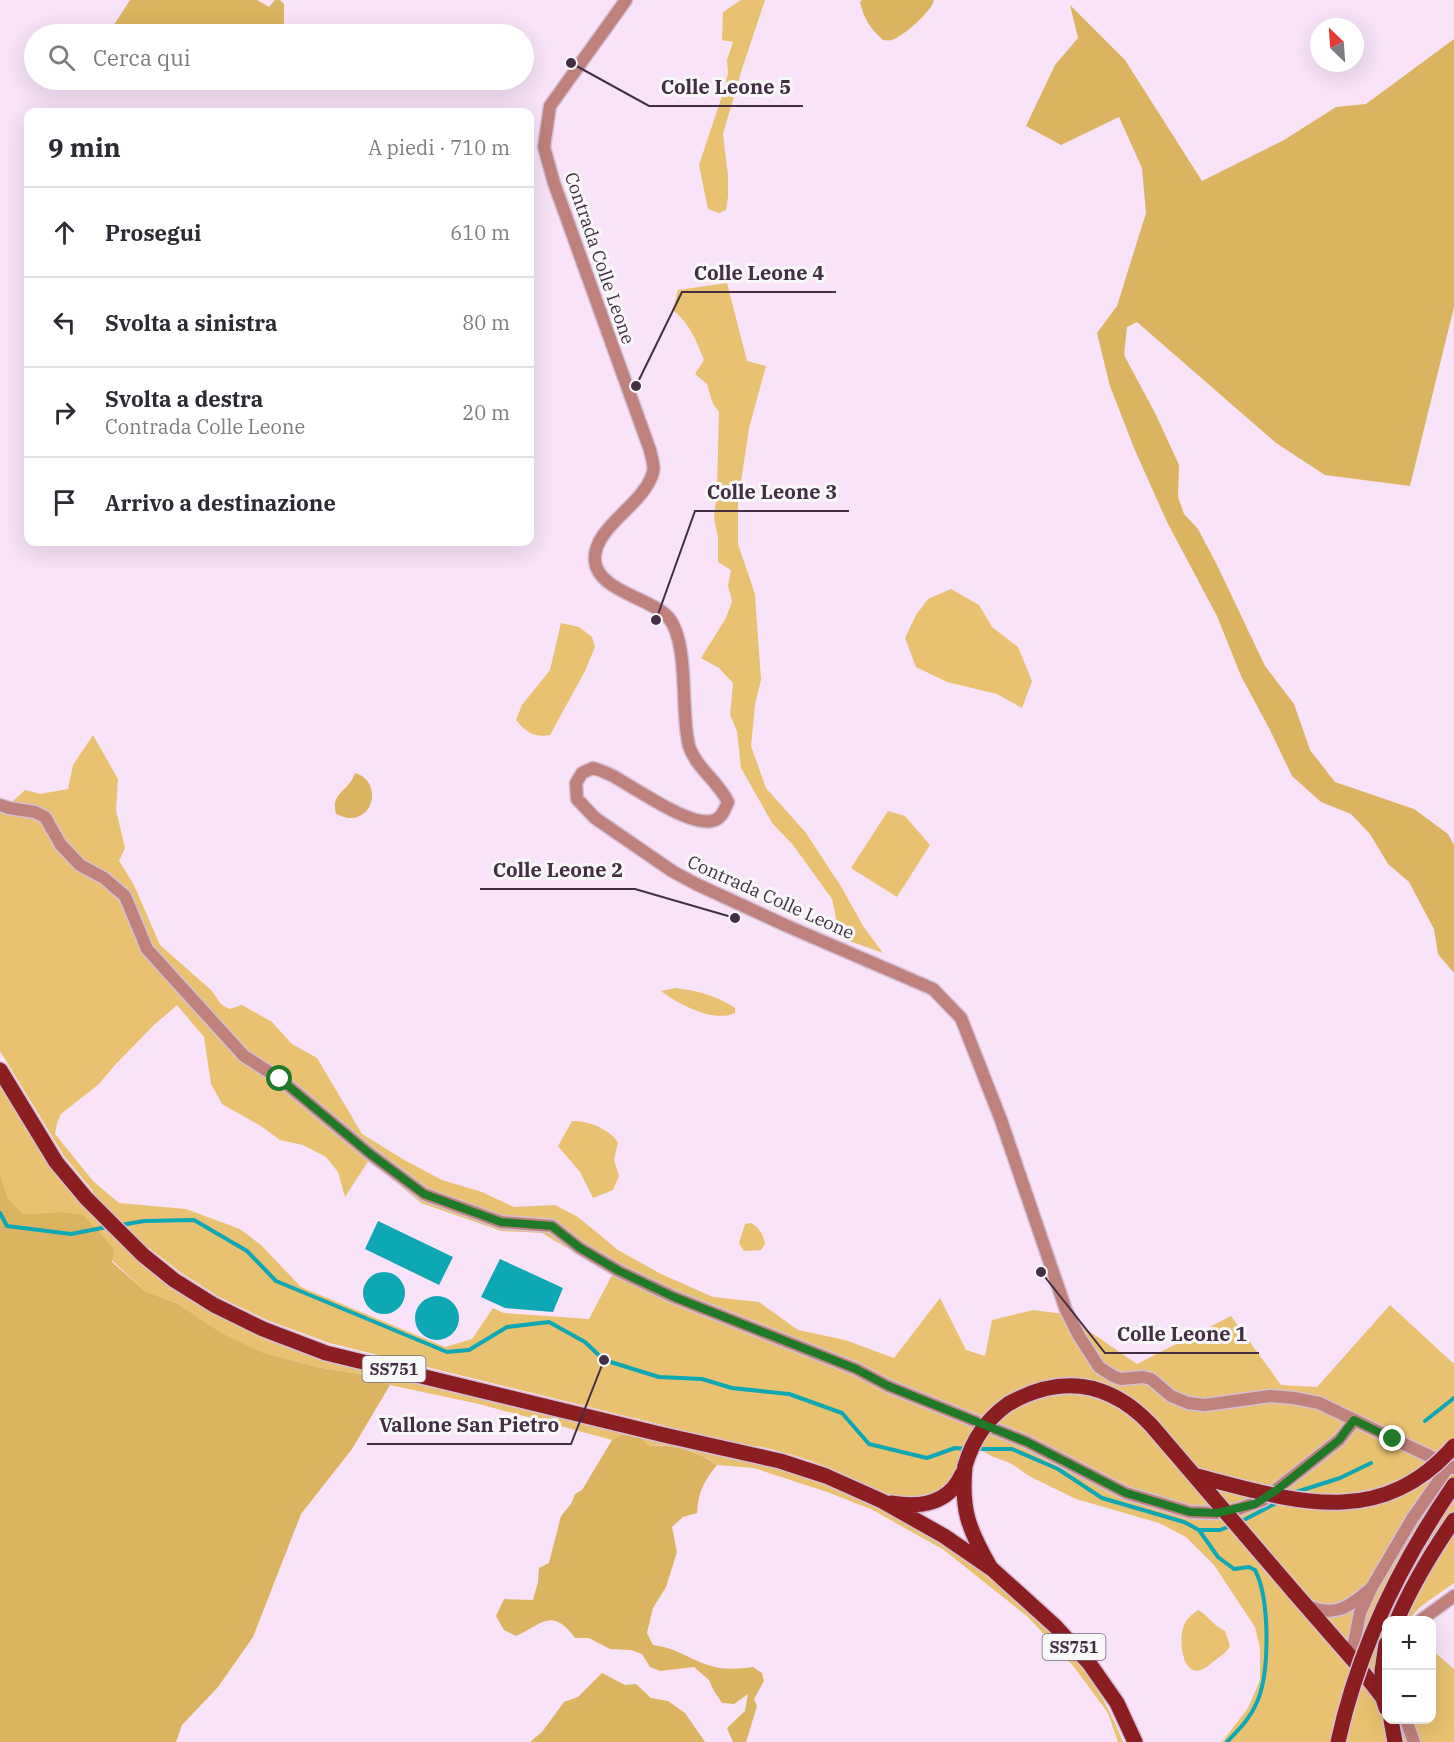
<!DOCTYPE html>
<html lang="it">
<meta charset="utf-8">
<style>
body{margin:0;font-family:"IBM Plex Serif",serif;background:#f2f2f3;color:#2b2b33}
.controls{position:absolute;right:18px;bottom:18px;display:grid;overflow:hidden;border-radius:12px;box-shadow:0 6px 24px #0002}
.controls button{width:54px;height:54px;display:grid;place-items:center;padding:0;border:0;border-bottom:2px solid #e1e1e2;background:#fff;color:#2b2b33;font:30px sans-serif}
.compass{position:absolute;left:1310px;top:18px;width:54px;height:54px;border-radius:50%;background:#fff;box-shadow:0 6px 24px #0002;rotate:335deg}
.stop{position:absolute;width:18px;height:18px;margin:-14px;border:4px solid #1e7929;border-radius:50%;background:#fff}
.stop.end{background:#1e7929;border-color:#fff;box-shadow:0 2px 6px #0008}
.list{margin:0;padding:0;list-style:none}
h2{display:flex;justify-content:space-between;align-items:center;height:78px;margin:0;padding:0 24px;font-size:26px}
h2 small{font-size:20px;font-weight:400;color:#7c7c81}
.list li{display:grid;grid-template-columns:39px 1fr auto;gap:18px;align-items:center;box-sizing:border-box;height:90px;padding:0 24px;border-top:2px solid #e1e1e2}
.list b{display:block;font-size:22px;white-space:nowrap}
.list p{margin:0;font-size:20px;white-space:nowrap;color:#7c7c81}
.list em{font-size:20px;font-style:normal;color:#7c7c81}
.icon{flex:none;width:33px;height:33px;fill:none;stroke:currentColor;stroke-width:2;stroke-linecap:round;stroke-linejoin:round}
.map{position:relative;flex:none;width:1454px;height:1742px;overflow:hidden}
.search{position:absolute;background:#fff;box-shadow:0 6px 24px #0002;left:24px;top:24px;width:510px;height:66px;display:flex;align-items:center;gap:15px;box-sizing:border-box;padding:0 21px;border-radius:33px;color:#7c7c81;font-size:22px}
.panel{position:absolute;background:#fff;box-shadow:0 6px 24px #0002;left:24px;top:108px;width:510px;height:438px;border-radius:12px}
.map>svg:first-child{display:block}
</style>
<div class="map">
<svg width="1454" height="1742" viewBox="0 0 1454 1742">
<rect width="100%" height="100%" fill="#f8e3f9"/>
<path fill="#e8c271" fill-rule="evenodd" d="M741 0H765L742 69 723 134 728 176V197L726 210 719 213 708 209 699 165 725 87 728 73 727 60 733 42 722 40 723 12Z
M727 283 747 361 766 366 749 428 738 502V544L755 594 761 680 755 705 751 746 766 788 806 833 842 888 863 926 883 953 844 939 837 923 832 899 793 845 772 823 741 768 737 731 730 715 733 683 719 668 701 658 726 618 732 601 728 586 731 570 718 562V538L714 518 717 490 719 412 713 404 707 384 695 374 704 360C696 340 690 324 673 310L678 290Z
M951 589 979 605 992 627 1018 647 1032 681 1022 708 997 694 947 682 916 667 905 638 916 615 928 599Z
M561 623 579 627 592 637 595 647 585 671 550 735C534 738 526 732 516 720L522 705 550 670Z
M93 735 118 779 116 810 125 848 119 861 133 883 160 945 211 990 221 1004 229 1009 242 1005 272 1022 292 1044 317 1058 362 1134 406 1161 442 1180 482 1192 514 1207 555 1205 578 1217 618 1250 661 1274 713 1297 759 1302 798 1330 845 1340 894 1358 940 1298 966 1350 985 1356 992 1320 1033 1310 1064 1314 1137 1364 1231 1316 1281 1385 1317 1387 1390 1305 1454 1364V1583L1420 1607 1408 1620H1386V1629L1380 1645 1376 1680 1350 1666 1377 1701 1385 1720 1389 1742H1222L1248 1708 1260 1680V1648L1255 1627 1214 1565 1186 1537 1159 1523 1076 1499 1031 1477 1010 1463 991 1456 969 1442C960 1463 952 1492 926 1498 895 1505 856 1478 827 1467 804 1458 781 1451 757 1446L754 1461C795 1475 838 1488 878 1506 890 1512 902 1520 914 1527 977 1564 1040 1611 1084 1670 1100 1691 1113 1717 1123 1742H1118L1108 1713 1074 1667 1028 1617 944 1550 871 1509 827 1492 754 1468 717 1465 709 1459 691 1451 661 1445 649 1446C637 1436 626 1434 612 1440L479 1404 390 1385 365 1375 317 1367 264 1353 220 1332 178 1304 145 1291 60 1212 23 1214 8 1198 0 1174V1083L81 1202 93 1191 64 1156 0 1051V813L25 790 40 794 68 789 73 765ZM177 1005 204 1037 211 1084 222 1104 261 1126 280 1140 303 1145 326 1157 338 1172 345 1197 369 1160 421 1203 501 1231 542 1233 612 1275 589 1319 504 1313 493 1308 472 1339 445 1347 301 1287 261 1245 240 1229 186 1209 119 1203 94 1182 55 1134 57 1123 61 1114 99 1084 114 1066 154 1025ZM149 1248 180 1272 219 1297 267 1320 329 1343 666 1426 663 1441 261 1335 139 1260ZM1043 1383 1141 1407C1093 1396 1059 1383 1013 1410L1006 1399Z
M888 811 905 816 930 845 897 897 851 868Z
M675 988C695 990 718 996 735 1008V1013C713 1023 678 1004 661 991Z
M572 1121C590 1121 607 1128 618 1142L614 1160 619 1176 613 1190 593 1198 580 1172 558 1146Z
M751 1223C760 1228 763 1234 765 1244L761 1250 744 1251 739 1243 745 1224Z
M1198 1610C1208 1615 1213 1626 1225 1631L1230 1646C1226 1653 1223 1654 1217 1659 1212 1662 1207 1668 1201 1670 1182 1676 1179 1640 1183 1628 1185 1620 1191 1615 1198 1610Z
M1432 1650 1454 1669V1742H1402L1398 1720H1432Z"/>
<path fill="#dab460" d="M130 0H257L269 7 275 0H280L284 4V30L280 34H108Z
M862 0H934C932 11 904 36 892 40 889 41 886 40 883 40 870 28 864 19 860 2Z
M1070 5 1125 60 1202 181 1284 140 1336 107 1366 104 1454 39V307L1410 486 1325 475 1276 443 1137 322 1127 327 1124 355 1156 415 1179 465 1178 497 1184 514 1198 529 1217 565 1265 666 1294 704 1310 750 1335 782 1414 809 1448 834 1454 845V973L1438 954 1434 929 1409 882 1388 864 1370 834 1351 814 1321 802 1292 776 1270 730 1241 676 1217 616 1167 522 1134 448 1110 386 1097 333 1117 306 1146 213 1142 168 1119 117 1061 145 1026 126 1055 65 1078 38Z
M355 773C381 780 376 819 349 818 345 818 340 815 336 814 330 792 349 792 355 773Z
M0 1174 8 1198 23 1214 60 1212 83 1215 114 1249 112 1262 145 1291 178 1304 220 1332 264 1353 317 1367 365 1375 390 1385 352 1449 301 1514 253 1637 218 1687 182 1725 176 1742H0Z
M623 1435 640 1438 649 1446C672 1444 699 1451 717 1465 704 1481 698 1492 697 1513L683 1517 672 1527 677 1552 666 1587 653 1608 647 1633 653 1645C677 1648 688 1659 711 1666 723 1670 740 1669 753 1667L762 1673 764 1681 754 1699 757 1706 746 1742H733L727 1728 745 1711 748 1694 734 1704 722 1703 714 1691 709 1680 694 1667 660 1671 650 1667 642 1654 631 1650 610 1649 589 1638H575C552 1606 541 1625 516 1636L504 1630 496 1616 504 1599 533 1600 538 1582 539 1568 549 1563 561 1516 571 1504 575 1494 582 1490 612 1440Z
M602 1673 625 1685 636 1684 651 1698 668 1701 685 1713 705 1742H530L542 1732 564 1702 578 1697Z"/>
<path fill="#0ea7b4" d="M378 1221 453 1257 439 1285 365 1249Z
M500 1259 563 1288 553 1312 505 1308 481 1297Z
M363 1293a21 21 0 1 1 42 0a21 21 0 1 1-42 0Z
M415 1318a22 22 0 1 1 44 0a22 22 0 1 1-44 0Z"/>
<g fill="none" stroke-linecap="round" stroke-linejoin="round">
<path stroke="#0ea7b4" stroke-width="4" d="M0 1213 7 1226 71 1234 107 1227
M121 1225 144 1221 194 1220 247 1251 276 1281 447 1352 469 1350 507 1327 549 1322 585 1342 604 1360 659 1377 702 1379 732 1388 789 1394 842 1413 869 1444 927 1458 955 1448 967 1449
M1425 1421 1454 1398
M975 1449H1012L1058 1469 1102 1498 1184 1522 1199 1530H1220L1233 1525
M1293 1493 1340 1478 1371 1463
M1240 1522 1278 1502
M1199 1530 1218 1557 1234 1569 1249 1567 1255 1570C1270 1599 1270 1672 1257 1702 1250 1719 1239 1729 1227 1742"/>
<defs>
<path id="street" d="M626 0 550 106 544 147 554 183 650 450C651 456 655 466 653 472 645 505 592 527 595 561 598 591 651 598 668 617 690 643 680 712 689 746 696 768 718 781 728 802 725 808 723 817 715 820 692 830 633 786 611 775 605 772 599 770 593 768L582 773 576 783 577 799 595 818 672 871 696 884 787 926 933 989 961 1018 1001 1120 1066 1310 1079 1336 1099 1367 1113 1376 1121 1379 1143 1377 1151 1379 1171 1396 1188 1403 1205 1405 1270 1396 1294 1398 1319 1403 1454 1468
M0 805 9 808 35 812 45 817 61 845 80 865 104 878 125 896 147 949 244 1056 280 1079 369 1153 424 1194 501 1222 552 1226 580 1248 619 1271 674 1297 856 1369 888 1386 1027 1442 1126 1493 1190 1512 1217 1513 1238 1509 1263 1500 1339 1440 1355 1420
M1307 1606C1335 1617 1348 1608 1369 1590
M1421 1620 1454 1596
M1355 1662 1354 1643 1360 1613 1372 1587 1412 1519 1449 1466
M1406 1720 1414 1742"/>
<path id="primary" d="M0 1070 56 1162 86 1198 143 1255 174 1280 214 1305 263 1329 326 1353 664 1435 780 1461 826 1476 882 1501 944 1536 992 1569 1055 1626 1089 1663 1117 1703 1135 1742
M1008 1404C1061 1374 1109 1381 1151 1425
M965 1466C961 1509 968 1528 989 1565
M891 1503C920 1508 949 1504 962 1474
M1294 1592 1355 1662 1383 1698 1386 1708
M1397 1620C1412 1585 1432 1552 1454 1520
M1383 1698 1382 1671 1386 1644
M1391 1720 1395 1742"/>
</defs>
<use href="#street" stroke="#d4bfd5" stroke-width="15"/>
<use href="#primary" stroke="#d4bfd5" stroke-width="18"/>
<use href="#street" stroke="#bf817c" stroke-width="12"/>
<use href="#primary" stroke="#8c1e21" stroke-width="15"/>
<defs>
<path id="primary-bridge" d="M1151 1425 1294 1592
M965 1466C973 1439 986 1420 1008 1404
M1197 1476C1291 1500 1379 1532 1454 1446
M1338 1742C1358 1650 1401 1562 1454 1485"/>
</defs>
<use href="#primary-bridge" stroke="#d4bfd5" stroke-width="18" stroke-linecap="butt"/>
<use href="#primary-bridge" stroke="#8c1e21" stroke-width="15"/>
</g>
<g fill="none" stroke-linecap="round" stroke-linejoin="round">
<path stroke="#1e7929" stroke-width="8" d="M280 1079 369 1153 424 1194 501 1222 552 1226 580 1248 619 1271 674 1297 856 1369 888 1386 1027 1442 1126 1493 1190 1512 1217 1513 1255 1504 1278 1489 1339 1440 1354 1420 1393 1439"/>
</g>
<g text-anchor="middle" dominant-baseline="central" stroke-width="6" stroke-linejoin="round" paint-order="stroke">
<g fill="#f8f8f8" stroke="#796b7a" stroke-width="1.5">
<rect x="362.5" y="1356" width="63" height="26" rx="4.5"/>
<rect x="1042.5" y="1634" width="63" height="26" rx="4.5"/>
</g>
<g font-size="16" font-weight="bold" fill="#432e44">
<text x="394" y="1369">SS751</text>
<text x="1074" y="1647">SS751</text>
</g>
<g font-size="18" fill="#432e44" stroke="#f8f8f8">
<text transform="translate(600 258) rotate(71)">Contrada Colle Leone</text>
<text transform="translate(771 897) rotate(24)">Contrada Colle Leone</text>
</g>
</g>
<path fill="none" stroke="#432e44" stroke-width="2" d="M571 63L649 106H803M636 386L682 292H836M656 620L695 511H849M735 918L635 889H480M1041 1272L1105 1353H1259M604 1360L571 1444H367"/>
<g fill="#432e44" stroke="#f8f8f8" stroke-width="2">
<circle cx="571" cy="63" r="6"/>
<circle cx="636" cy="386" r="6"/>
<circle cx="656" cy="620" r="6"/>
<circle cx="735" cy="918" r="6"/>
<circle cx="1041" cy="1272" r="6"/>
<circle cx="604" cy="1360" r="6"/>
</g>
<g font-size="20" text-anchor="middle" font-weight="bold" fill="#432e44" stroke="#f8f8f8" stroke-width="6" stroke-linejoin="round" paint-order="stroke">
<text x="726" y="94">Colle Leone 5</text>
<text x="759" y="280">Colle Leone 4</text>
<text x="772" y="499">Colle Leone 3</text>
<text x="558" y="877">Colle Leone 2</text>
<text x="1182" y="1341">Colle Leone 1</text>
<text x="469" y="1432">Vallone San Pietro</text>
</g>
</svg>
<div class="controls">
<button>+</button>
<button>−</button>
</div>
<svg class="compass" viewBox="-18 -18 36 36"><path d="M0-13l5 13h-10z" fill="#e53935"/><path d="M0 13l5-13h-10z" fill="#7c7c81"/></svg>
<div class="stop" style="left:280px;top:1079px"></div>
<div class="stop end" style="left:1393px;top:1439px"></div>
<div class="search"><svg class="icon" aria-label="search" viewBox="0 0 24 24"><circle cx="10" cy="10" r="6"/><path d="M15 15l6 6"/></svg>Cerca qui</div>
<section class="panel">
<h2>9 min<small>A piedi · 710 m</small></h2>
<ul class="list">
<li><svg class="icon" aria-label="ahead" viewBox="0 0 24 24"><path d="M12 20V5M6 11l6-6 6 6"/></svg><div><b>Prosegui</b></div><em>610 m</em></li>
<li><svg class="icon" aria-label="left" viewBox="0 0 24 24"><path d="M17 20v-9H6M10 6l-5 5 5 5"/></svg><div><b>Svolta a sinistra</b></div><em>80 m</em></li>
<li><svg class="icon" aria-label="right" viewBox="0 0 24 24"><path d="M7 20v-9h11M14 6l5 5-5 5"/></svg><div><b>Svolta a destra</b><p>Contrada Colle Leone</p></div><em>20 m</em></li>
<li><svg class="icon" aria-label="arrive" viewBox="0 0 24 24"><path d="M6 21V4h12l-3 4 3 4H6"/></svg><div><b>Arrivo a destinazione</b></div></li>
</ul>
</section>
</div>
